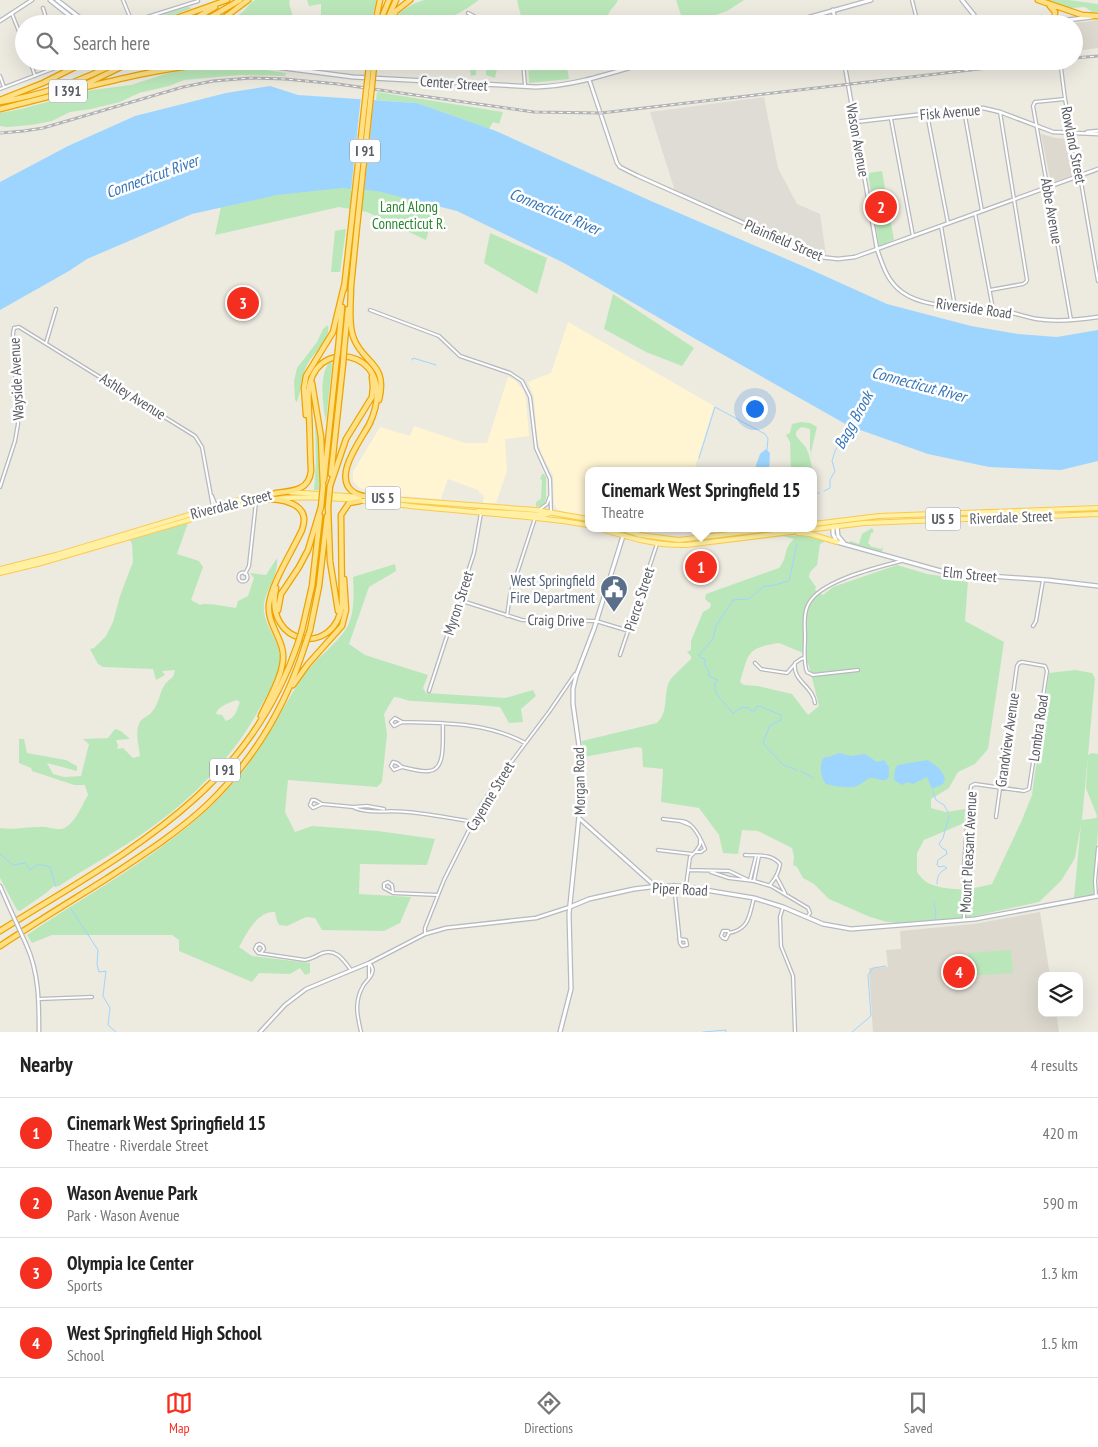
<!DOCTYPE html>
<meta charset="utf-8">
<style>
body{margin:0;font-family:"PT Sans Narrow",sans-serif;background:#f2f2f2;color:#222}
.controls{position:absolute;right:15px;bottom:15px;display:grid;overflow:hidden;border-radius:10px;box-shadow:0 5px 20px #0002}
.controls button{width:45px;height:45px;display:grid;place-items:center;padding:0;border:0;border-bottom:1px solid #e0e0e0;background:#fff;color:#222;font:25px sans-serif}
.you{position:absolute;left:754px;top:408px;width:18px;height:18px;margin:-12px;border:4px solid #fff;border-radius:50%;background:#1a73e8;box-shadow:0 0 0 8px #1a73e833}
.badge{display:grid;place-items:center;width:32px;height:32px;border-radius:50%;background:#f52f1f;color:#fff;font-size:16px;font-weight:700}
.pin{position:absolute;translate:-50% -50%;border:2px solid #fff;box-shadow:0 1px 5px #0006}
.popup{position:absolute;left:585px;top:467px;width:232px;height:65px;box-sizing:border-box;display:grid;place-content:center;border-radius:10px;background:#fff;filter:drop-shadow(0 1px 4px #0005);font-size:16px;white-space:nowrap;color:#767676}
.popup b{font-size:19px;color:#222}
.popup::after{content:'';position:absolute;left:50%;top:100%;margin-left:-10px;border:10px solid transparent;border-top-color:#fff}
.list{margin:0;padding:0;list-style:none}
h2{display:flex;justify-content:space-between;align-items:center;height:65px;margin:0;padding:0 20px;font-size:21px}
h2 small{font-size:16px;font-weight:400;color:#767676}
.list li{display:grid;grid-template-columns:32px 1fr auto;gap:15px;align-items:center;box-sizing:border-box;height:70px;padding:0 20px;border-top:1px solid #e0e0e0}
.list b{display:block;font-size:19px;white-space:nowrap}
.list p{margin:0;font-size:16px;white-space:nowrap;color:#767676}
.list em{font-size:16px;font-style:normal;color:#767676}
.icon{flex:none;width:28px;height:28px;fill:none;stroke:currentColor;stroke-width:2;stroke-linecap:round;stroke-linejoin:round}
.map{position:relative;flex:none;width:1098px;height:1032px;overflow:hidden}
.search{position:absolute;background:#fff;box-shadow:0 5px 20px #0002;left:15px;right:15px;top:15px;height:55px;display:flex;align-items:center;gap:12px;box-sizing:border-box;padding:0 18px;border-radius:28px;color:#767676;font-size:19px}
.sheet{height:345px;background:#fff}
nav{display:flex;justify-content:space-around;align-items:center;box-sizing:border-box;height:70px;border-top:1px solid #e0e0e0;background:#fff;font-size:14px;color:#767676}
nav a{display:grid;justify-items:center;gap:2px}
nav .on{color:#f52f1f}
.map>svg:first-child{display:block}
</style>
<div class="map">
<svg width="1098" height="1032" viewBox="0 0 1098 1032">
<rect width="100%" height="100%" fill="#edeae0"/>
<path fill="#fff5d3" d="M568 322 714 406 694 471H588V517L558 510 554 504 553 475 541 453 537 438 534 397 528 382 551 373Z
M508 377 515 380 524 391 526 400 529 436 505 439 507 471 496 503H483L484 496 479 492 478 490 448 479 441 499 387 495 360 488 353 481V472L380 427 410 436 414 426 465 443H487Z"/>
<path fill="#dedcd5" d="M764 97 778 168 797 204 820 214 826 255 818 254 675 191 650 112Z"/>
<path fill="#ddd9cf" d="M1098 20V48L1074 51V24H1069Z
M1041 134 1056 138 1071 139 1077 174 1051 183Z
M1040 912 1050 976H1042V1013H1056L1059 1032H873L869 968 888 967 886 950 901 949 900 931 974 924Z"/>
<path fill="#bae7ba" fill-rule="evenodd" d="M255 0H290L289 3 294 21 283 24H220C227 18 236 17 243 12 247 8 248 4 255 0Z
M307 0H376V2L370 24H311L321 20V4L309 6Z
M424 0H479L466 9 439 24H392C398 11 411 4 424 0Z
M517 0H618C615 7 611 8 609 13 606 17 606 20 602 24H598L596 20 586 21 574 18 571 24H523Z
M676 0H744L727 11 707 18 703 24H690L687 20 682 18Z
M1048 0H1068L1098 4V12H1092L1085 7 1071 8Z
M188 7 192 8 150 24H133Z
M463 61H495L498 64 495 78 486 75V68L476 67V75L471 76 470 70 461 69Z
M528 61H566L569 79 529 83Z
M217 68 259 69 286 73 285 76 240 75 184 80 169 86 139 93 120 102 91 109 70 112 52 121 31 125 7 127 0 126V113L21 109 92 90 131 85 181 69Z
M377 92 503 112 499 124 493 122 489 129 417 103 376 100Z
M882 171 894 240 879 246 868 173Z
M335 179 414 199 435 209 426 240 367 212 339 207 215 235 221 207Z
M346 229 340 272H331L335 231Z
M490 233 547 258 537 294 484 263Z
M613 294 694 348 682 366 646 352 604 329Z
M328 325C331 341 315 351 308 363 301 376 302 389 297 402L295 400 294 381 297 368 317 342 323 329Z
M331 361 332 366 326 422C323 407 318 372 331 361Z
M315 417C320 441 321 465 319 490H314L316 462Z
M801 422 810 423 817 427 811 452 813 463 810 449V429L802 427C787 435 804 441 807 450 810 456 811 464 813 471H791L790 442 786 435 790 433 792 424Z
M542 474H544L546 477V498L544 505 536 507V502L541 499 542 480 540 479Z
M188 523 177 554 199 561 203 567 191 600 200 605C206 602 227 607 236 608L238 601 248 596 254 578 250 573 266 575 277 558C279 579 262 592 264 612 266 627 278 640 280 655 281 671 270 690 262 704 236 754 195 797 149 829 120 850 89 866 59 886H54L46 893 20 911 17 910 0 878V828C14 830 26 827 39 827 47 826 54 830 62 829 74 826 82 805 88 795L85 785H74L32 771 31 768 19 763V739H24L27 753 66 760 77 766V771L47 763 53 774 64 777 81 776 89 744 83 739 108 738 115 729 121 731 130 739 116 740 118 746 117 749 123 748 133 758 140 756C139 747 135 733 139 724 141 718 147 717 151 713 163 700 157 687 173 677L175 670 162 671 165 675 156 680 153 669 103 667 98 664 90 649 94 648 106 636 113 622 120 596 133 562 132 544 130 540ZM236 700 240 702C236 710 237 717 226 721L222 715 216 714C219 705 228 704 236 700Z
M872 528 874 532 871 533 868 544H870V546L881 549 883 547 882 552 849 543 851 541 859 544 862 534Z
M785 535 816 537 815 539 824 540V542L820 544 817 565 810 572 809 577 816 587 815 590 823 595 833 587 897 565 927 574 968 580 965 621 1004 642 988 749 975 764 958 772 949 788 931 799V808L946 812 965 809 964 823 924 840 917 853V872C920 876 924 881 928 883 948 892 972 890 992 884L1022 820 1032 795 1049 673 1075 670 1092 673 1095 678 1088 755 1092 753 1098 754V831L1093 895 1074 899V898L1081 824 1075 858 1061 881 1039 902 961 919 898 923 887 922 870 917 829 899 814 884 803 878 797 867 793 865 794 857 792 848 758 831 742 830 738 854 723 853 719 835 699 808 661 802 663 769 643 767 642 748 637 747 584 757 582 741 657 723C669 712 663 695 669 682 672 676 686 664 691 659V656L687 652 691 650V641L703 612 710 608 711 604 705 599 706 594 779 568C789 556 782 550 794 539L783 536ZM779 643 803 653 809 666 819 706 808 715 792 694 758 686 744 685 740 682C749 653 746 648 779 643ZM1088 755 1086 788 1097 816 1096 818 1082 820Z
M395 564 396 571 369 587 349 644 365 655 428 675 423 688 426 693 505 698 533 690 536 696 521 709 523 722 509 723 500 707C471 704 442 703 413 701 406 701 401 697 394 697L384 714 387 734 382 782 377 787 288 780 285 812 295 832 312 826 378 831 435 839 427 865 360 864 359 894 411 897 400 923 384 931 322 930 315 918 306 917 287 926 279 925 277 921 275 912C257 911 247 933 239 947L252 956 310 963V973L305 975 300 968 290 974 259 973 252 982 179 951V940L172 935H52L32 943 27 935C98 887 178 847 235 781 263 749 280 711 303 676 315 659 332 648 344 632 355 618 354 594 353 577Z
M1011 950 1013 973 969 976 968 953Z"/>
<path fill="#9ed5ff" d="M270 86 298 95 417 103 496 131 651 201 805 267 887 304 971 326 1018 334 1057 337 1098 330V461L1061 470 989 467 928 454 849 426 706 345 564 263 457 211 377 191 342 188 277 195 192 214 87 259 69 271 0 310V182L68 146 135 116 226 93Z
M766 449 770 453 769 471H754L760 454Z
M839 753 851 756 865 754 877 762 884 760 889 767V777C883 784 879 777 871 778 866 779 862 784 857 786 852 789 833 786 826 784 820 777 820 768 822 760L825 757H829Z
M927 760C935 764 944 771 945 780L943 784 932 789 927 777 913 784 908 782 902 785 894 780 895 769 898 765Z"/>
<path fill="#edeae0" d="M361 96 374 97 364 192 351 191Z"/>
<g fill="none" stroke-linecap="round" stroke-linejoin="round">
<path stroke="#9ed5ff" stroke-width="1" d="M412 360 413 358 436 365
M699 458 715 407 765 434 768 438 767 450
M824 491 830 488V480L835 471 832 461 835 451 850 426
M814 494 819 493
M797 770 783 765 763 743 770 725 781 720V715L759 706 756 707 755 711H751L749 708 742 707 733 713 718 696 715 690V683L718 680 709 676 708 669 705 666V659L701 658 699 655 713 639 716 626 733 600 749 599 764 586H770L789 581 797 544
M801 771 813 778
M933 791 936 800 944 805 948 812
M0 854 13 865 25 863 30 870 38 864 50 867 56 887
M937 884C937 875 940 872 947 868L944 866 939 867 937 865 938 860 947 854 946 850 942 848 939 844 943 838 949 816
M934 903 936 913 935 919
M71 909 98 950 97 964 99 972 106 971 103 996 110 1008 108 1025 116 1032
M703 1032 726 1030V1032
M852 1032 871 1016 868 975 873 968 886 966"/>
<defs>
<path id="minor" d="M123 0 132 22
M912 0 918 24
M43 8 48 24
M468 13 488 24
M12 14 24 44
M101 22 103 24
M125 24 198 1
M30 61 35 76
M523 61 525 85
M1061 68 1065 99 1080 176 1098 281
M0 76 4 87
M0 89 63 65 62 61
M1065 99 1035 102 1033 106 1071 320
M964 110 982 211
M927 114 948 223
M891 119 913 236
M975 213 993 309
M941 226 955 307
M990 290 1023 284 1026 282 1027 280 1000 112
M370 310 439 336 460 356 510 373 522 381 530 397 536 448 550 479 551 512
M46 343 56 309
M0 487 15 441 18 424 13 334 14 328 19 327 195 436 202 447 213 507
M212 496 216 506
M540 509 547 504 550 496
M707 528 708 535
M238.5 577a4.5 4.5 0 1 1 9 0a4.5 4.5 0 1 1-9 0Z
M245 574 249 566 256 502
M459 600 522 620 596 621 629 631
M507 616 510 595 535 518
M1033 626 1036 621 1043 580
M620 655 657 544
M804 658 801 659 795 663C792 681 813 686 815 703
M755 663 761 669 787 673 794 665
M858 670 813 675 807 672C803 661 805 649 805 637 805 627 803 613 809 603 822 580 876 568 901 561
M429 691 474 553 481 513
M402 722 395 718 391 722 394 726 402 722C444 723 487 722 525 743
M393 762 397 763 402 767 394 770 391 766Z
M402 767C411 769 420 772 429 771 447 770 442 737 443 723
M312 800H315L322 804 313 808 310 805Z
M322 804 353 807 367 806 384 809
M353 807C365 814 391 810 407 812 429 814 451 818 473 822
M663 819 680 821
M658 850 692 854
M696 851 700 845V840
M745 855C757 856 771 853 780 864 779 873 775 879 770 885
M688 870 729 871 748 880
M711 872 729 878 754 881 771 886 808 908 810 913 807 917
M776 876 785 893
M750 880 756 856
M754 881 759 856
M388 882 392 885 393 893 384 888V884Z
M674 885 680 943 682 946 687 945 686 940 679 939
M686 886 690 857 695 852H701L705 849C701 839 692 820 680 821L690 825
M393 893 438 895
M1096 897 1095 881 1098 848
M783 907 780 917 781 946 793 976 795 1032
M964 919V866L968 811 971 786 975 784 1024 791 1029 789 1047 671 1045 666 1022 662 1019 663 1017 666 996 817
M729 933 726 939 723 938 721 936 723 931H728L729 933C750 929 749 915 754 898
M425 934V928L444 880 482 804 497 781 549 712 575 674
M261 953 264 949 263 946 260 944 257 945 255 949 258 953 305 960C311 959 315 957 320 954 335 947 343 959 351 970
M369 963V977
M39 999 92 997
M361 1032C357 1015 354 1002 363 986 365 982 371 978 372 973 374 969 372 966 369 963"/>
<path id="tertiary" d="M0 21 32 0
M844 61 877 249C883 266 887 281 902 292 925 309 965 306 991 309 1007 310 1021 316 1037 319 1056 322 1078 320 1098 317
M589 79 617 163 620 167 638 176 820 257 838 259 855 257 1098 169
M855 122 959 110 983 108 1000 112 1053 132 1098 134
M1087 132 1098 131
M0 886 11 911
M26 944C39 972 39 1002 39 1032
M260 1032 285 1005 306 989 369 963 425 934 446 928 536 918 570 907"/>
<path id="secondary" d="M50 0 80 24
M57 0 88 24
M962 0 974 15 978 24
M833 10 836 24
M785 24 871 0
M1034 24 1092 17
M154 61 195 64
M238 61 248 62
M204 64H253L353 77 536 87C576 86 614 72 652 61
M833 526V534L837 542 948 573 1047 580 1098 586
M837 526 838 536 844 543
M580 819 655 886
M570 907 589 899 634 889 659 886H681L754 898 783 907 823 924 851 929 975 919 1098 896
M560 1032 571 989 569 914 580 806 581 760 573 704V689L576 676 594 629 623 536"/>
<path id="primary" d="M290 492 360 497
M377 498 536 510 588 519
M478 511 544 515 550 513
M814 524 879 516 1098 508
M598 528C627 537 656 546 686 545L864 523 1098 514
M620 528 640 535 679 540 778 528
M798 533 810 534 837 542
M0 569 56 555 245 498 278 493
M0 573 41 563 247 503C301 492 356 500 410 506 461 511 512 515 563 521L588 525"/>
<path id="motorway" d="M1038 0 1082 15 1097 16
M1050 6 1055 12 1054 21
M387 20 396 0
M160 24 227 0
M186 24 215 7
M199 24 240 0
M216 24 248 0
M375 24 380 0
M379 24 389 0
M388 24 396 11 410 0
M154 71 159 68 163 61
M82 86 133 61
M58 94C107 82 156 69 206 64
M0 100 43 83 87 61
M0 102C42 95 82 81 120 61
M0 109 59 94
M351 285C351 300 348 325 354 339 364 364 388 363 379 400
M351 286 356 236
M344 289 350 236
M338 350 342 307
M344 350 348 309
M312 383 321 437 323 486
M306 415 304 388 306 376 333 332 344 286
M370 423C361 440 330 479 355 493 361 497 370 497 378 498
M331 474 343 364
M324 480 336 365
M330 486 346 439 372 397 373 387 372 377
M276 493C292 491 309 491 311 471 310 452 310 433 309 414 309 404 307 393 310 383 323 334 402 355 369 425
M328 507 330 561 338 611
M276 588C263 646 336 658 342 604L341 515 349 503 360 501
M278 610 281 594 299 567 308 550 321 507
M302 630 312 586 320 516
M310 630 319 586 327 516
M293 685 308 664 342 626 346 610 344 579
M261 716C269 698 288 668 282 648 278 633 267 620 269 604 272 582 293 550 302 530 311 506 288 500 270 499
M0 931C126 852 247 794 298 643
M0 946C35 923 71 901 106 879 141 856 176 834 207 805 253 761 286 706 305 645"/>
</defs>
<use href="#minor" stroke="#b6b9be" stroke-width="4.5"/>
<use href="#tertiary" stroke="#b6b9be" stroke-width="5"/>
<use href="#secondary" stroke="#b6bac0" stroke-width="5.5"/>
<use href="#primary" stroke="#fbca4c" stroke-width="6"/>
<use href="#motorway" stroke="#eda300" stroke-width="7"/>
<use href="#minor" stroke="#fff" stroke-width="2"/>
<use href="#tertiary" stroke="#fff" stroke-width="2.5"/>
<use href="#secondary" stroke="#fff" stroke-width="3"/>
<use href="#primary" stroke="#fff0a3" stroke-width="4"/>
<use href="#motorway" stroke="#ffe085" stroke-width="4.5"/>
<defs>
<path id="rail" d="M1074 58 1098 56
M0 133 24 131 43 128 183 87 213 81 251 78 285 79 338 84 534 112 601 113 1049 61"/>
</defs>
<use href="#rail" stroke="#b2b3b4" stroke-width="3"/>
<use href="#rail" stroke="#fff" stroke-width="1" stroke-dasharray="4" stroke-linecap="butt"/>
<defs>
<path id="tertiary-bridge" d="M11 911 26 944"/>
<path id="motorway-bridge" d="M350 236 369 66
M356 236 374 66
M343 364 344 350
M336 365 338 350
M321 507 323 486
M328 507 330 486
M298 643 302 630
M305 645 310 630"/>
</defs>
<use href="#tertiary-bridge" stroke="#b6b9be" stroke-width="5" stroke-linecap="butt"/>
<use href="#motorway-bridge" stroke="#eda300" stroke-width="7" stroke-linecap="butt"/>
<use href="#tertiary-bridge" stroke="#fff" stroke-width="2.5"/>
<use href="#motorway-bridge" stroke="#ffe085" stroke-width="4.5"/>
</g>
<defs>
<symbol id="civic-pin" viewBox="-11 -11 22 30"><path d="M0 17L-7.5 6A9.5 9.5 0 1 1 7.5 6Z" fill="#5c6f8a" stroke="#fff"/><path d="M-.6-6.5H3V-4.5H.6V-3L4-1V1h2V6H-6V1h2V-1L-.6-3ZM-1.2 2.5V6h2.4V2.5Z" fill="#fff"/></symbol>
</defs>
<g fill-rule="evenodd">
<use href="#civic-pin" x="598" y="573" width="32" height="43"/>
</g>
<g text-anchor="middle" dominant-baseline="central" stroke-width="5" stroke-linejoin="round" paint-order="stroke">
<g fill="#fff" stroke="#8b8e92" stroke-width="1">
<rect x="49" y="79.5" width="38" height="23" rx="4"/>
<rect x="350" y="139.5" width="30" height="23" rx="4"/>
<rect x="365.5" y="486.5" width="35" height="23" rx="4"/>
<rect x="925.5" y="507.5" width="35" height="23" rx="4"/>
<rect x="210" y="758.5" width="30" height="23" rx="4"/>
</g>
<g font-size="14" font-weight="bold" fill="#595d63">
<text x="68" y="91">I 391</text>
<text x="365" y="151">I 91</text>
<text x="383" y="498">US 5</text>
<text x="943" y="519">US 5</text>
<text x="225" y="770">I 91</text>
</g>
<g font-size="15" fill="#595d63" stroke="#fff">
<text transform="translate(454 83) rotate(4)">Center Street</text>
<text transform="translate(950 112) rotate(-5)">Fisk Avenue</text>
<text transform="translate(858 140) rotate(80)">Wason Avenue</text>
<text transform="translate(1074 145) rotate(79)">Rowland Street</text>
<text transform="translate(1052 211) rotate(80)">Abbe Avenue</text>
<text transform="translate(784 240) rotate(23)">Plainfield Street</text>
<text transform="translate(974 308) rotate(8)">Riverside Road</text>
<text transform="translate(16 379) rotate(-93)">Wayside Avenue</text>
<text transform="translate(133 396) rotate(32)">Ashley Avenue</text>
<text transform="translate(231 504) rotate(-14)">Riverdale Street</text>
<text transform="translate(1011 517) rotate(-2)">Riverdale Street</text>
<text transform="translate(970 574) rotate(6)">Elm Street</text>
<text transform="translate(639 599) rotate(-72)">Pierce Street</text>
<text transform="translate(458 603) rotate(-72)">Myron Street</text>
<text transform="translate(556 620) rotate(1)">Craig Drive</text>
<text transform="translate(1038 728) rotate(-82)">Lombra Road</text>
<text transform="translate(1007 740) rotate(-82)">Grandview Avenue</text>
<text transform="translate(579 781) rotate(-91)">Morgan Road</text>
<text transform="translate(490 796) rotate(-59)">Cayenne Street</text>
<text transform="translate(968 852) rotate(-87)">Mount Pleasant Avenue</text>
<text transform="translate(680 889) rotate(3)">Piper Road</text>
</g>
<g font-size="15" fill="#2e8532" stroke="#fff">
<text x="409" y="206">Land Along<tspan x="409" dy="17">Connecticut R.</tspan></text>
</g>
<g font-size="15" fill="#4e5e75" stroke="#fff" text-anchor="end">
<text x="595" y="580">West Springfield<tspan x="595" dy="17">Fire Department</tspan></text>
</g>
<g font-size="16" font-style="italic" fill="#3575b8" stroke="#fff">
<text transform="translate(152 176) rotate(-20)">Connecticut River</text>
<text transform="translate(555 211) rotate(23)">Connecticut River</text>
<text transform="translate(919 384) rotate(15)">Connecticut River</text>
<text transform="translate(853 420) rotate(-61)">Bagg Brook</text>
</g>
</g>
</svg>
<div class="controls">
<button><svg class="icon" aria-label="layers" viewBox="0 0 24 24"><path d="M12 4l9 5-9 5-9-5zM3 14l9 5 9-5"/></svg></button>
</div>
<div class="you"></div>
<div class="pin badge" style="left:701px;top:567px">1</div>
<div class="popup"><b>Cinemark West Springfield 15</b>Theatre</div>
<div class="pin badge" style="left:881px;top:207px">2</div>
<div class="pin badge" style="left:243px;top:303px">3</div>
<div class="pin badge" style="left:959px;top:972px">4</div>
<div class="search"><svg class="icon" aria-label="search" viewBox="0 0 24 24"><circle cx="10" cy="10" r="6"/><path d="M15 15l6 6"/></svg>Search here</div>
</div>
<section class="sheet">
<h2>Nearby<small>4 results</small></h2>
<ul class="list">
<li><span class="badge">1</span><div><b>Cinemark West Springfield 15</b><p>Theatre · Riverdale Street</p></div><em>420 m</em></li>
<li><span class="badge">2</span><div><b>Wason Avenue Park</b><p>Park · Wason Avenue</p></div><em>590 m</em></li>
<li><span class="badge">3</span><div><b>Olympia Ice Center</b><p>Sports</p></div><em>1.3 km</em></li>
<li><span class="badge">4</span><div><b>West Springfield High School</b><p>School</p></div><em>1.5 km</em></li>
</ul>
</section>
<nav>
<a class="on"><svg class="icon" aria-label="map" viewBox="0 0 24 24"><path d="M3 6l6-2 6 2 6-2v14l-6 2-6-2-6 2zM9 4v14M15 6v14"/></svg>Map</a>
<a><svg class="icon" aria-label="directions" viewBox="0 0 24 24"><path d="M12 3l9 9-9 9-9-9zM9 14v-3h6M13 9l2 2-2 2"/></svg>Directions</a>
<a><svg class="icon" aria-label="saved" viewBox="0 0 24 24"><path d="M7 4h10v16l-5-4-5 4z"/></svg>Saved</a>
</nav>
